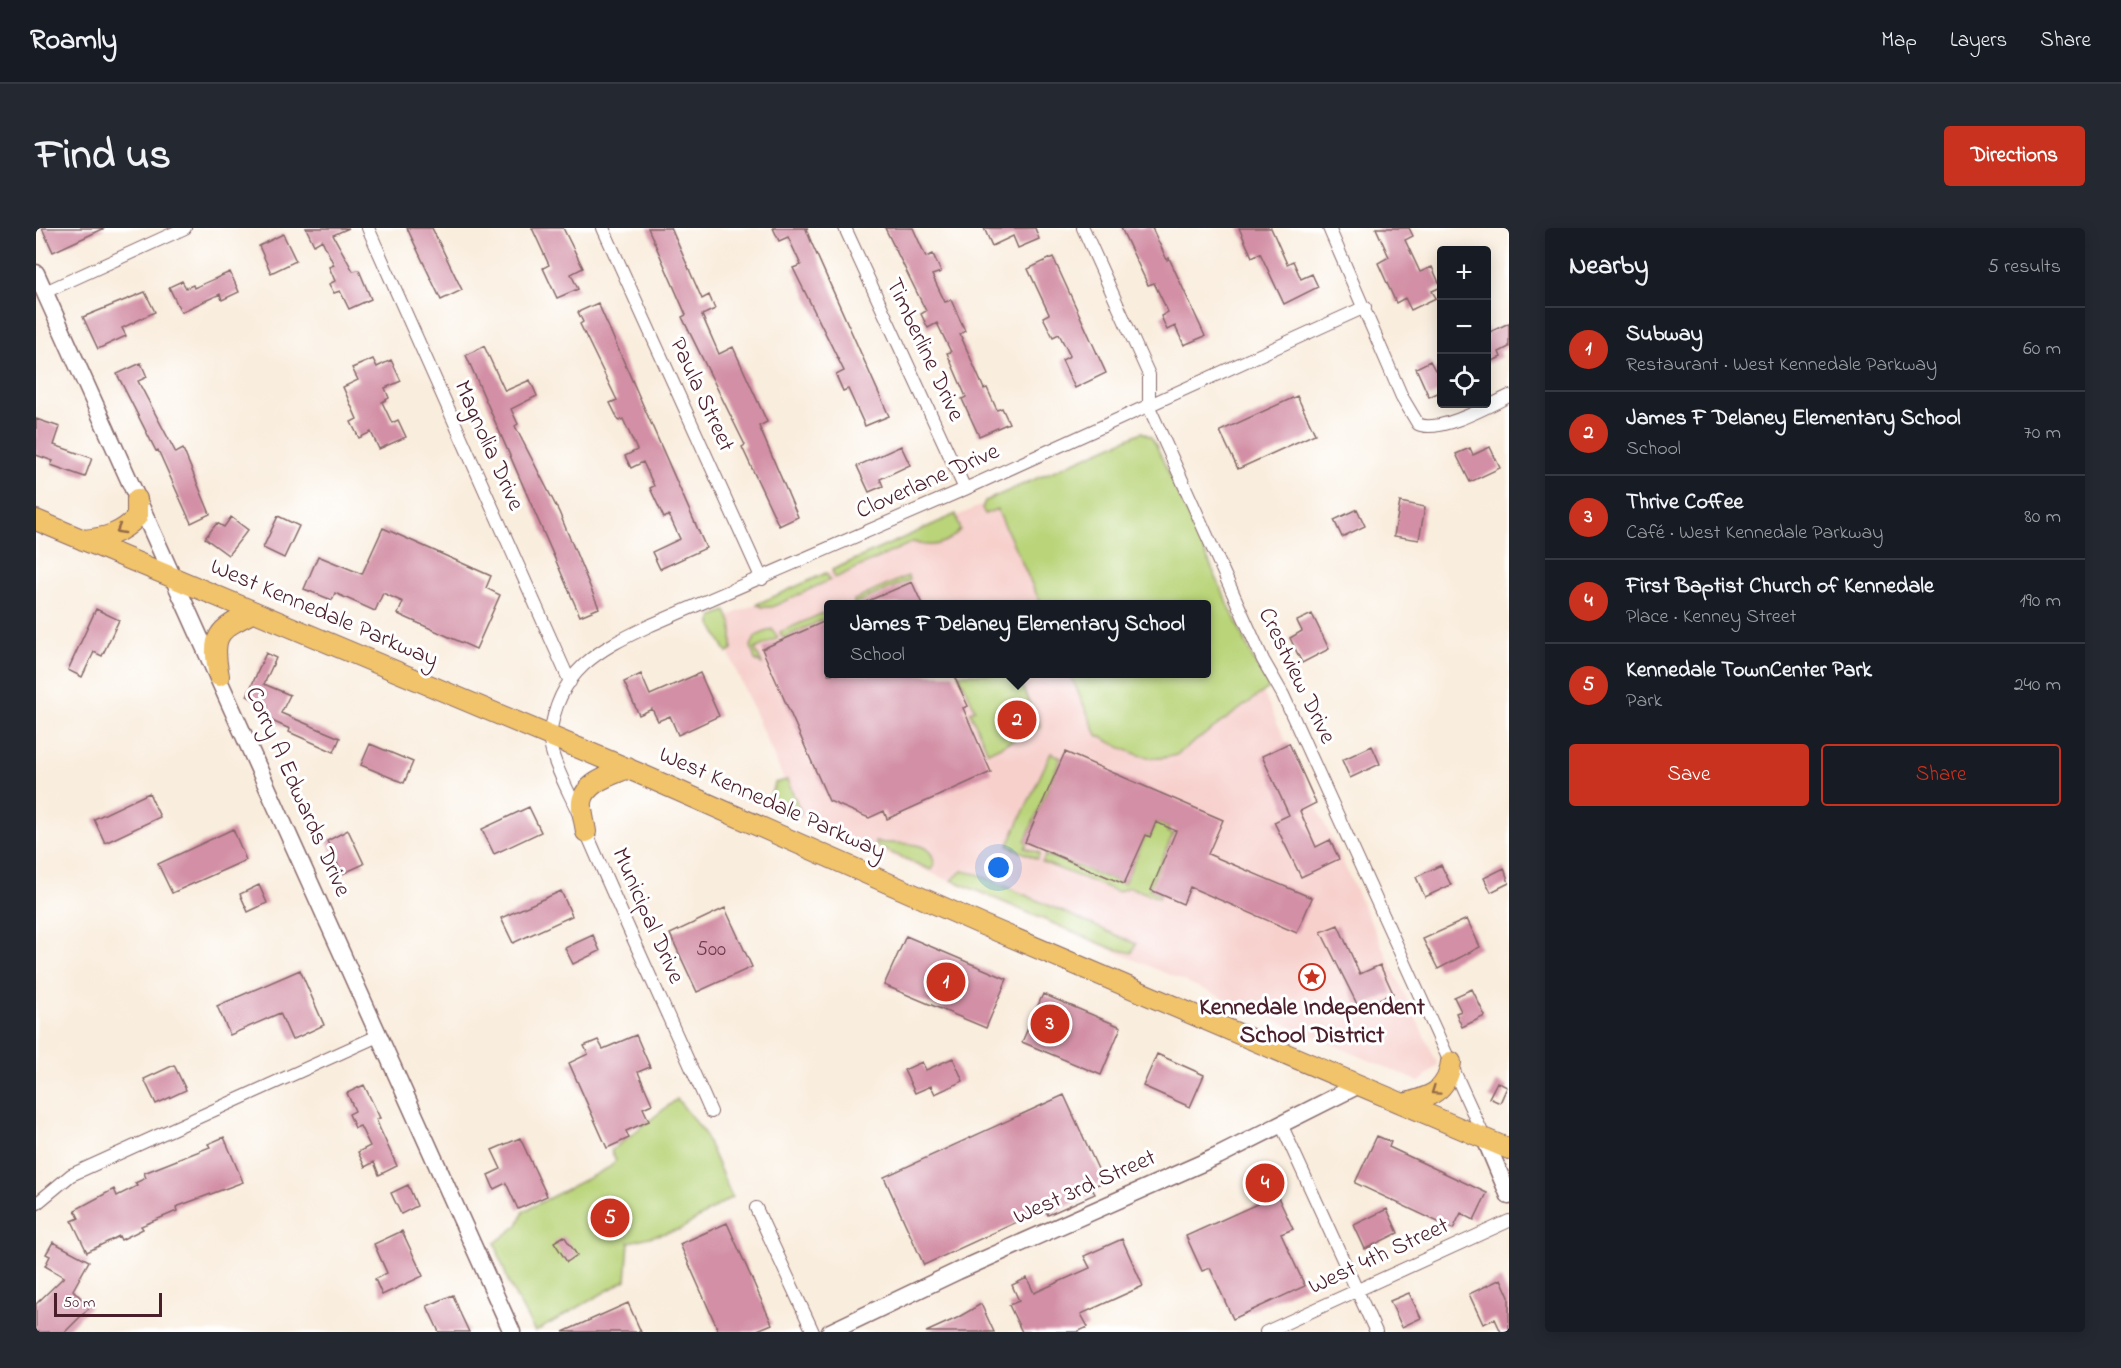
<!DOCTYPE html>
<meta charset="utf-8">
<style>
body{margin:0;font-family:"Indie Flower",sans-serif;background:#242831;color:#f1f3f6}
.controls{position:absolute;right:18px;top:18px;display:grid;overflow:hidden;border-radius:6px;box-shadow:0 3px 15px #0003}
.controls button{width:54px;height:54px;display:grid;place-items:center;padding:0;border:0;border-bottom:2px solid #363941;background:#171b24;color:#f1f3f6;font:30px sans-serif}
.scale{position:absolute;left:18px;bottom:15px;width:108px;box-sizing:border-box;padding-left:6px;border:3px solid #4a1f2b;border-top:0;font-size:16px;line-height:21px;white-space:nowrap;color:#4a1f2b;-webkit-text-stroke:4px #fff;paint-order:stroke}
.you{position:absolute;left:963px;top:640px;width:21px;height:21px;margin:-15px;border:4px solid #fff;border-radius:50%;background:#1a73e8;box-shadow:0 0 0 9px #1a73e833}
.badge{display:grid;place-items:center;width:39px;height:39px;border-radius:50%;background:#c8321e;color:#fff;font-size:20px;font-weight:700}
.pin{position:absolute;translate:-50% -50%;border:3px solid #fff;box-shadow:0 2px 6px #0006}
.popup{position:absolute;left:788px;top:372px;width:387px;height:78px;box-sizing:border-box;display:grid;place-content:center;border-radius:6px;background:#171b24;filter:drop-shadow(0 2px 4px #0005);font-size:20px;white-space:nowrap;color:#9ea1a6}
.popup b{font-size:22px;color:#f1f3f6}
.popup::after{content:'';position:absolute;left:50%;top:100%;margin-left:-12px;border:12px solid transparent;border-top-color:#171b24}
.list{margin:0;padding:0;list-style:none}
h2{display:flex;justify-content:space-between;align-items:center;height:78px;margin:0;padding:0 24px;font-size:26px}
h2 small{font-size:20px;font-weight:400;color:#9ea1a6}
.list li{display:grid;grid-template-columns:39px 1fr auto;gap:18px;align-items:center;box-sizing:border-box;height:84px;padding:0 24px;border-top:2px solid #363941}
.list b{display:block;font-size:22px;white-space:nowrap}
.list p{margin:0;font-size:20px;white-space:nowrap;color:#9ea1a6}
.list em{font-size:20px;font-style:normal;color:#9ea1a6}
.actions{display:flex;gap:12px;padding:18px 24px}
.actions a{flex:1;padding:14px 0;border:2px solid #c8321e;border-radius:6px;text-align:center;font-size:21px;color:#c8321e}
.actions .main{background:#c8321e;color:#fff}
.icon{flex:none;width:33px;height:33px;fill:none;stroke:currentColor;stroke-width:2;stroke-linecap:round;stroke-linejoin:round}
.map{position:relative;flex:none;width:1473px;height:1104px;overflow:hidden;border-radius:6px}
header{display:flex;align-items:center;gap:36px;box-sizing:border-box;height:84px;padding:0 30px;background:#171b24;border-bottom:2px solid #363941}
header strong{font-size:28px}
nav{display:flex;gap:33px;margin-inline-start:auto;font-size:21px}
.intro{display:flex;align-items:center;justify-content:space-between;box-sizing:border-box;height:144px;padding:0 36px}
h1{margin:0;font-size:42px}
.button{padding:15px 27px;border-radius:6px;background:#c8321e;color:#fff;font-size:21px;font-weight:700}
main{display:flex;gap:36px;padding:0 36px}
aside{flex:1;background:#171b24;border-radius:6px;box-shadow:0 3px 15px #0003}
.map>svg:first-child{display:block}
</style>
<header>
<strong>Roamly</strong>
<nav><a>Map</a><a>Layers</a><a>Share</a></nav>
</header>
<div class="intro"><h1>Find us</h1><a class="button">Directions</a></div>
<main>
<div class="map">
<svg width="1473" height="1104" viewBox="0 0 1473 1104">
<rect width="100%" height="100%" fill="#fff"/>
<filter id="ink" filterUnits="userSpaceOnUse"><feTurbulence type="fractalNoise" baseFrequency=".0167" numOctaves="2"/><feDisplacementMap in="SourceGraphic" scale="12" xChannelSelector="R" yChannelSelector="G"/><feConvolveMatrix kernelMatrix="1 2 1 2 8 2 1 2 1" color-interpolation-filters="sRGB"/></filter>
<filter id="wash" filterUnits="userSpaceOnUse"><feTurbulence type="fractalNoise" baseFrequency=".008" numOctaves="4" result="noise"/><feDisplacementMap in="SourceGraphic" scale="24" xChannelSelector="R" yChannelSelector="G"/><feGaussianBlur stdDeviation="1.35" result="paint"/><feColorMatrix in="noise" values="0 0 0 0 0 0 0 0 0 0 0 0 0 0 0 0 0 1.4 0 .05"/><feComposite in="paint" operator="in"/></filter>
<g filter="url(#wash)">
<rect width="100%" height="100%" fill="#f9eddd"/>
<path fill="#f7d0cc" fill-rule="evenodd" d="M1106 207 1402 837 1384 854 764 589 679 394ZM792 376H1170V446H792Z"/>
<path fill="#b9d479" stroke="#827a52" stroke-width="1.5" d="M1106 204 1115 209 1120 217 1219 435 1234 459 1140 527C1111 537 1086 520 1061 507L1034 446H1170V376H1005L961 281 949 286 946 280 949 273Z
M920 286 924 302C911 316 895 321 877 314L799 350 796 342Z
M790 345 794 352 736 379H726L721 376Z
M872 348 874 352 818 376V372Z
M690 383 696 397V422L691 425 675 396 677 388Z
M792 383V389L747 410 744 404Z
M736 401 742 410 719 421 726 436 719 432 715 418 720 408Z
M923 446H980L1005 499 952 524 934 484 939 481Z
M1015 525 1025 529 989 613 992 615 989 620 1004 625 1001 631 973 618V615Z
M751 552 765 584 763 588 732 574 739 555Z
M1120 594 1133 600 1131 604 1137 606 1113 661 1124 667 1123 670 1093 659 1082 664 1006 634 1010 627 1088 656 1110 607 1114 609Z
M839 614C858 618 898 608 898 637L895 642 840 618Z
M926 643 941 646 1100 716 1096 725 1075 720 916 652Z
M641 871 667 903 696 969 645 1001 593 1014 590 1052 499 1104 473 1056 459 1015 482 997 488 983 574 939 580 932 575 923Z"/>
<g id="blocks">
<path fill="#d38fa5" d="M6 0H69L17 24Z
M270 0H313L297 7 317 43 323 42 335 71 313 81 304 63 298 65 293 56 299 53 293 39 298 37 286 12 278 17Z
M371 0H396L426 62 405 72Z
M496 0H527L547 40 535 46 542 61 521 70 507 40 513 37Z
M612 0H635L666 71 673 67 679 81 666 87 683 126 697 119 731 194 723 198 762 289 743 298 706 219 709 217 646 89 650 87Z
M737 0H772L770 1 776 16 853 188 829 198 812 161 807 163 800 147 808 143 757 40 765 37 752 9 743 13Z
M849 0H877L890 29 897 26 905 44 896 47 909 74 915 72 929 103 924 106 948 161 951 160 961 182 966 180 973 195 943 208 926 171 930 169 911 125 915 124 901 95 892 100 885 86 890 83Z
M948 0H999L1003 11 982 20 977 8 956 18Z
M1085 0H1116L1131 32 1133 30 1169 108 1148 117 1139 98 1131 102 1125 88 1132 84 1118 55 1112 57Z
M1203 0H1235L1251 36 1257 33 1265 51 1276 46 1282 59 1248 76 1224 25 1216 29Z
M1340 0H1373L1377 8 1369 12 1384 44 1396 39 1405 59 1396 63 1400 70 1375 82 1369 70 1360 75 1342 35 1353 29Z
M247 6 260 33 235 45 223 18Z
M1017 29 1070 145 1039 160 1026 132 1034 128 1023 106 1017 109 1007 89 1013 86 992 41Z
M194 44 203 64 186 72 184 66 145 84 133 59 146 53 150 60 157 57 158 60Z
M109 64 119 84 86 100 90 108 62 121 47 89Z
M562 75 670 320 624 341 616 324 644 311 633 287 628 290 614 260 618 258 607 234 595 240 589 228 601 222 587 191 583 193 574 175 581 172 544 96 547 94 542 84Z
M1473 95V119L1463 124 1465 129 1450 136V97L1454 104Z
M448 118 469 163 494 152 501 168 475 181 482 196 479 198 523 284 563 380 544 388 430 127Z
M337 131 341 139 355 132 365 153 349 160 353 170 346 174 356 195 362 192 370 209 343 221 335 204 323 210 315 194 321 191 307 159 322 152 316 140Z
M1394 133 1399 142 1406 138V163L1393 169 1380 140Z
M105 135 111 149 102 153 140 225 147 221 174 286 155 295 122 222 120 223 81 146Z
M1261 168 1279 206 1202 241 1184 203Z
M0 191 24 199 18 217 56 230 49 249 15 237 17 233 0 227Z
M865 218 874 237 844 251 847 258 833 264 821 238Z
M1454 219 1464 240 1434 254 1420 226 1434 220 1437 227Z
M1364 274 1389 279 1383 312 1358 308Z
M1321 281 1329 298 1306 309 1298 292Z
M242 288 263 298 248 330 227 320Z
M195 289 212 302 192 327 169 310 181 295 188 299Z
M347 300 455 348 450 360 464 367 440 421 362 386 367 374 347 365 339 383 299 365 296 372 268 361 282 328 326 346Z
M876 354 886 376H825Z
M60 381 83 392 66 428 58 424 46 449 32 442Z
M1276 386 1293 421 1266 435 1254 410 1266 403 1261 393Z
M792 392V446H917L932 478 927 480 955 544 851 591 848 583 833 590 793 573 726 421Z
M230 425 240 430 228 456 254 467 245 485 304 510 298 524 253 504 254 501 227 489 232 478 211 468Z
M664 445 683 488 642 507 634 488 622 493 616 481 603 487 588 454 605 446 614 467Z
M1253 515 1280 575 1264 583 1280 619 1294 612 1303 631 1265 649 1238 594 1253 587 1226 528Z
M334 516 377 534 368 555 325 537Z
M1336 518 1344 536 1314 550 1306 532Z
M1029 524 1187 592 1172 626 1276 670 1261 705 1154 659 1147 676 1115 662 1140 603 1120 594 1114 609 1110 607 1088 656 989 614Z
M113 565 124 589 69 615 58 591Z
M493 579 505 604 458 626 446 601Z
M197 601 210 632 136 665 122 636Z
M312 602 328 636 306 646 291 613Z
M1405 637 1415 657 1389 669 1380 649Z
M1468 640 1473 655 1455 664 1448 650Z
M223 657 231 675 212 684 204 666Z
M525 663 536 688 477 715 465 690Z
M689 680 716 739 661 764 634 706Z
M1431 691 1444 719 1402 741 1387 711Z
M1302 697 1324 746 1344 737 1357 765 1323 780 1285 704Z
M557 707 564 723 537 736 529 720Z
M870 708 971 751 950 800 848 757Z
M264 742 288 797 256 812 244 785 194 807 181 778Z
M1436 761 1449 788 1426 799 1420 785 1425 783 1418 769Z
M1007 766 1085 799 1065 847 986 814Z
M600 807 614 839 602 844 616 876 607 880 613 893 590 903 593 910 571 920 533 835 552 826 548 818 562 812 567 821Z
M1121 826 1168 847 1154 879 1107 858Z
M917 830 927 853 899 866 895 858 879 865 868 842 886 834 890 842Z
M138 837 150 862 120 876 108 851Z
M1461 854 1471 859 1464 875 1453 870Z
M328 857 344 890 340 891 344 901 361 938 343 947 338 934 329 939 322 924 334 918 324 898 319 900 313 886 319 883 311 865Z
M1028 867 1068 954 1055 959 1059 966 1012 987 1009 981 888 1037 848 949Z
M1341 908 1355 914 1353 919 1451 965 1438 992 1425 985 1417 1001 1319 955Z
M188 909 207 954 140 979 141 983 105 998 107 1001 85 1012 83 1008 51 1024 36 993 43 990 39 982 78 961 81 968 101 958 99 955 110 950 108 945 174 919 172 916Z
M484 910 511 968 482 981 470 955 458 961 452 947 465 941 456 922Z
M372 957 381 978 365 986 355 965Z
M1241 967 1257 1001 1245 1006 1269 1058 1197 1091 1174 1040 1166 1043 1150 1008Z
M1351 981 1362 1005 1329 1021 1318 997Z
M691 995 736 1096 717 1104H683L644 1016Z
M366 1003 387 1048 346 1067 339 1051 351 1045 338 1016Z
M528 1008 541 1027 531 1034 518 1014Z
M1086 1011 1107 1058 1045 1086 1052 1099 1041 1104H986L973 1077 983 1073 976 1057 991 1050 998 1065 1054 1040 1048 1028Z
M17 1014 53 1033 37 1062 54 1079 29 1104H0V1076L28 1049 9 1038 14 1028 10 1026Z
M1465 1051 1473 1069V1104H1465L1459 1091 1447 1096 1433 1066Z
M1373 1065 1385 1090 1366 1099 1354 1073Z
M417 1067 425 1087 433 1104H403L391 1078Z
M592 1075 605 1104H527Z
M945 1076 958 1104H890L921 1090Z"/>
</g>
</g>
<g filter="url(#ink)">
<use href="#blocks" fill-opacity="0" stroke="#876769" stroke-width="1.5"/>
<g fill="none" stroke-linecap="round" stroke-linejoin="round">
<defs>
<path id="minor" d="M332 0 534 454
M567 0 726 351
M809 0 929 261
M1047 0 1113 147V179L1227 432 1247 467 1449 911
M1293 0 1366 169 1382 196C1402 206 1453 178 1473 168
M9 64 149 0
M675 884C630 782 583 682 540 580 532 562 512 526 514 508 522 442 562 422 615 397L929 261 1329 79
M1245 896 1340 1104
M0 976 35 947 344 807
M720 980 777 1104
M1230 1104 1473 993"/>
<path id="tertiary" d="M0 45 476 1104
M1449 911 1473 968
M794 1104 922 1043 1182 928 1323 857"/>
<path id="primary" d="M0 292 602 545 947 697 1473 921
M47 312C70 310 85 306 101 289V271
M183 448C175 407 181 402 218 384
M550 604C549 595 545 583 546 574 549 554 576 547 592 540
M1367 876C1393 869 1412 864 1415 834"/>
</defs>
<use href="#minor" stroke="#876769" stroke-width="14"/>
<use href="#tertiary" stroke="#876769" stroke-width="19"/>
<use href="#primary" stroke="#876769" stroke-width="22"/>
<use href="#minor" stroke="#fff" stroke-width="12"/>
<use href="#tertiary" stroke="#fff" stroke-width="16"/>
<use href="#primary" stroke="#f1c36a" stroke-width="20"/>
</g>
<defs><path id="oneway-chevron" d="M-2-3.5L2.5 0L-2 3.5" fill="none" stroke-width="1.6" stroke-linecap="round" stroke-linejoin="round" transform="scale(1.5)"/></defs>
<g stroke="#956947">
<use href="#oneway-chevron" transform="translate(84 302) rotate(150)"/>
<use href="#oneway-chevron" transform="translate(1399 863) rotate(145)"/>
</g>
</g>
<defs>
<symbol id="sight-ring" viewBox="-11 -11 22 22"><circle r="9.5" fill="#fff" stroke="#c8321e" stroke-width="1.5"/><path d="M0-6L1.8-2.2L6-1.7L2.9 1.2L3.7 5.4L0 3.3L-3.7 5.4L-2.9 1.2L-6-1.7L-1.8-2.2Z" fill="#c8321e"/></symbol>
</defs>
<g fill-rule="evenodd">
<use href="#sight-ring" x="1261" y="734" width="30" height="30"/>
</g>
<g text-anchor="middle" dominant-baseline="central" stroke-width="6" stroke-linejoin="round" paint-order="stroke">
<g font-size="21" fill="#6c3b4a">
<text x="675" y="722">500</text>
</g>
<g font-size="24" fill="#4a1f2b" stroke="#fff">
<text transform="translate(888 122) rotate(65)">Timberline Drive</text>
<text transform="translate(665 167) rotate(65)">Paula Street</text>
<text transform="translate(452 218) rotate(66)">Magnolia Drive</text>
<text transform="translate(892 254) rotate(-24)">Cloverlane Drive</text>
<text transform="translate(288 386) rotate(23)">West Kennedale Parkway</text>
<text transform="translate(1260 448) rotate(64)">Crestview Drive</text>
<text transform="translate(261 564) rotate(66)">Corry A Edwards Drive</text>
<text transform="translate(736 576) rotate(24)">West Kennedale Parkway</text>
<text transform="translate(611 688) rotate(66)">Municipal Drive</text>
<text transform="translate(1049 960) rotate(-24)">West 3rd Street</text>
<text transform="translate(1343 1029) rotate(-25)">West 4th Street</text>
</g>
<g font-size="24" font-weight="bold" fill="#4a1f2b" stroke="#fff">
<text x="1276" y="780">Kennedale Independent<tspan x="1276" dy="28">School District</tspan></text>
</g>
</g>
</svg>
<div class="controls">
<button>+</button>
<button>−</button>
<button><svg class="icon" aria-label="locate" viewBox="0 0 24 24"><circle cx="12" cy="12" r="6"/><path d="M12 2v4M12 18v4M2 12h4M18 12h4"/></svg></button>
</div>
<div class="scale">50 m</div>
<div class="you"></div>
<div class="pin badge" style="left:910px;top:754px">1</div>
<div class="pin badge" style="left:981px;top:492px">2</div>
<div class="popup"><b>James F Delaney Elementary School</b>School</div>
<div class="pin badge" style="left:1014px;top:796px">3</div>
<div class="pin badge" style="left:1229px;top:955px">4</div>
<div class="pin badge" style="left:574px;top:990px">5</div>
</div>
<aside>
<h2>Nearby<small>5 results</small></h2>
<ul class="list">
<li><span class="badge">1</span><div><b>Subway</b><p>Restaurant · West Kennedale Parkway</p></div><em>60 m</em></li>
<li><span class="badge">2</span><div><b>James F Delaney Elementary School</b><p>School</p></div><em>70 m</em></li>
<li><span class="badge">3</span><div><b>Thrive Coffee</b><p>Café · West Kennedale Parkway</p></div><em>80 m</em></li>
<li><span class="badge">4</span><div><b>First Baptist Church of Kennedale</b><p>Place · Kenney Street</p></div><em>190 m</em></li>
<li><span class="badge">5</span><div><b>Kennedale TownCenter Park</b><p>Park</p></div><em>240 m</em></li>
</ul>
<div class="actions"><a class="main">Save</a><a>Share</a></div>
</aside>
</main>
